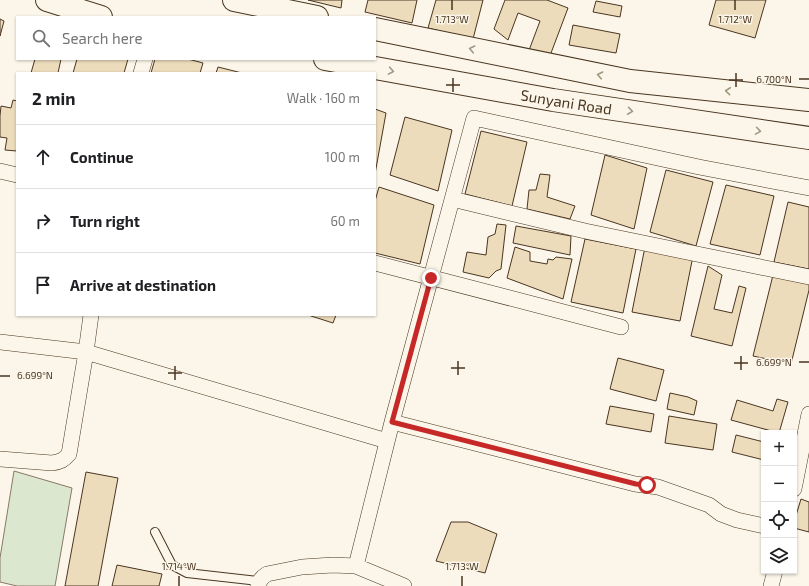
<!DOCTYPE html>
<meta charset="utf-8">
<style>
body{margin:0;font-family:"Exo 2",sans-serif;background:#f6f6f6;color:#202124}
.controls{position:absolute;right:12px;bottom:12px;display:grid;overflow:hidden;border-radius:0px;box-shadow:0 1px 3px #0004}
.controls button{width:36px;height:36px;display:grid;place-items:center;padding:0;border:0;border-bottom:1px solid #e0e0e0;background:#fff;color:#202124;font:20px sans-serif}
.stop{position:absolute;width:12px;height:12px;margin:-9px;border:3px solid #c62828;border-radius:50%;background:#fff}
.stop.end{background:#c62828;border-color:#fff;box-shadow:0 1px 4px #0008}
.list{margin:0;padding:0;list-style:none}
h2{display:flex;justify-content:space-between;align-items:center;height:52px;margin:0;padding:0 16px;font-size:17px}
h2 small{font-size:13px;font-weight:400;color:#757577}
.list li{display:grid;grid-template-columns:26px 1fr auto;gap:12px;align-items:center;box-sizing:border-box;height:64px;padding:0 16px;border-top:1px solid #e0e0e0}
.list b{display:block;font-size:15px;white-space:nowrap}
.list em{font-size:13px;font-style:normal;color:#757577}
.icon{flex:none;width:22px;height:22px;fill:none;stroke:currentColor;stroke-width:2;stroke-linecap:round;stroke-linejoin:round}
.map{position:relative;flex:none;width:809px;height:586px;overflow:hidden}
.search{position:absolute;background:#fff;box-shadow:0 1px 3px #0004;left:16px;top:16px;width:360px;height:44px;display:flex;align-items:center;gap:10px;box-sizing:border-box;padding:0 14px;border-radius:0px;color:#757577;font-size:15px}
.panel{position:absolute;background:#fff;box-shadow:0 1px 3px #0004;left:16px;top:72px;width:360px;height:244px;border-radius:0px}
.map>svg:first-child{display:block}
</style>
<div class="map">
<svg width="809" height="586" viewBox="0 0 809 586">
<rect width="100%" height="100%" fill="#fbf6e9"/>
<path fill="#dce7d0" stroke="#887966" d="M14 471 72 488 55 586H17L0 582V558Z"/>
<path fill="#ecdcbc" stroke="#4a3520" d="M308 0H342L341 8Z
M368 0H417L412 23 365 12Z
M436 0H483L473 39 428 28Z
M505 0H547L568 8 548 61 528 53 540 21 518 13 508 40 494 29Z
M716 0H766L755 38 709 25Z
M596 1 622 6 620 17 593 12Z
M0 19 4 21 0 36Z
M573 25 620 34 616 53 569 45Z
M35 59H61L58 73H31Z
M77 59H128L124 73H73Z
M155 59H188L203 63 200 73H151Z
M218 67 242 73H216Z
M13 100 17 101V151L5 150 7 138 0 137V116L1 106 11 108Z
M375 109 386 113 375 174Z
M405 117 452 130 438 191 390 175Z
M481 131 527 142 512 206 465 194Z
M605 155 647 168 634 229 591 215Z
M666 170 713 182 696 246 650 232Z
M540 174 550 175 547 197 575 206 570 219 527 209 529 190H536Z
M726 185 774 196 760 255 710 244Z
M379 187 434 205 420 264 375 253V201Z
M788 202 809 207V269L774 262Z
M497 224 506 225 501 269 496 271 489 278 463 272 467 252 486 255 488 237 495 234Z
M516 226 571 236 570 255 513 243Z
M585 239 636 249 623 313 571 302Z
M515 247 530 252V261L547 264 548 259 553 260 556 257 572 259 563 299 507 278Z
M645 247 693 256 680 321 632 312Z
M708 266 722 275 714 309 732 313 739 286 746 288 732 346 691 336Z
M773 275 809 283V290L791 364 753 356Z
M308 315H336L333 323Z
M618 358 664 370 656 401 610 389Z
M670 393 688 397 697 401 694 415 667 409Z
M777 399 788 402 779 433 731 420 737 400 773 411Z
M610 406 654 414 651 432 606 424Z
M669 416 717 424 713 450 665 443Z
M736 435 764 442V460L732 452Z
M86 472 118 478 98 586H65Z
M801 499 809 502V532L794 528V522Z
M451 522H468L497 534 485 573 436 561Z
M117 565 162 574 159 586H112Z"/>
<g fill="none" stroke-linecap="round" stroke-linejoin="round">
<defs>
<path id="lane" d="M155 532 172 565 187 573 259 581"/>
<path id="street" d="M141 73 145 59
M0 171 17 175
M452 199 585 231 809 277
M375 263 621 327
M0 342 86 352 387 441
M392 422 635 484 658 487 709 505 721 514 737 520 764 526
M0 459 52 463C60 462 64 460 69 454L86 352 91 315
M794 489 809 414
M356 566 392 422 474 118 699 167 809 188
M258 586C259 580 262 577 267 574L302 567 333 565 356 566 404 586
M771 586 775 571"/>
<g id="primary">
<path d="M47 0 101 17"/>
<path d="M234 0 317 17"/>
<path d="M375 29 630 81 809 100"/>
<path id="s1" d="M325 59 553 100 809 138"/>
</g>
</defs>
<use href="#lane" stroke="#4a3520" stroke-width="10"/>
<use href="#street" stroke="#4a3520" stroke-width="16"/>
<use href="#primary" stroke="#4a3520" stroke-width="24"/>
<use href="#lane" stroke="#fbf6e9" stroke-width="8"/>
<use href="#street" stroke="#fbf6e9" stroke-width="15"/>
<use href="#primary" stroke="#fbf6e9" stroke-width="22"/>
</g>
<defs><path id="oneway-chevron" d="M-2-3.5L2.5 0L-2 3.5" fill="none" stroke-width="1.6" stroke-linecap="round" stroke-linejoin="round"/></defs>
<g stroke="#a29684">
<use href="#oneway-chevron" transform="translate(472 49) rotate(-168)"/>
<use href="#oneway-chevron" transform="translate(391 71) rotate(10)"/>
<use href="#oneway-chevron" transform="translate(600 75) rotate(-168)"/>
<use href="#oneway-chevron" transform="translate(728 91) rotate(-174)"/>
<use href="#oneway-chevron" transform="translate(630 111) rotate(8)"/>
<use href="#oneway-chevron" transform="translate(758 131) rotate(9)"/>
</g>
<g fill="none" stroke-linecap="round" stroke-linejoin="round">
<path stroke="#c62828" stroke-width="5" d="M431 278 392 422 636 484 647 485"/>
</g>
<path fill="none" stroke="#4a3520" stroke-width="1.5" d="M452 0V10M735 0V10M736 73V87M453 78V92M799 79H809M729 80H743M446 85H460M741 356V370M458 361V375M799 362H809M734 363H748M175 366V380M451 368H465M168 373H182M0 376H10M179 576V586M462 576V586"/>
<g text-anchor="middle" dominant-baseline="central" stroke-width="3" stroke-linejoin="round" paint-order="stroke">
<g font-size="15" fill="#4a3520" stroke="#fbf6e9">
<text stroke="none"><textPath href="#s1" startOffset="245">Sunyani Road</textPath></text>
</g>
</g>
<g font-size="10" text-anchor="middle" fill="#4a3520" stroke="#fbf6e9" stroke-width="3" stroke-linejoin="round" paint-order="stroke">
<text x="452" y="23">1.713°W</text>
<text x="735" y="23">1.712°W</text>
<text x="774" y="83">6.700°N</text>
<text x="774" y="366">6.699°N</text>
<text x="35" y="379">6.699°N</text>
<text x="179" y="570">1.714°W</text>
<text x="462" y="570">1.713°W</text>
</g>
</svg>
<div class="controls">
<button>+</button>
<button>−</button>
<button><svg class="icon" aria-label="locate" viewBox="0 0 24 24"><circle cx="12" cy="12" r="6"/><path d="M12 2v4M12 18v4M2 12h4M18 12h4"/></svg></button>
<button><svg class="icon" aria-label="layers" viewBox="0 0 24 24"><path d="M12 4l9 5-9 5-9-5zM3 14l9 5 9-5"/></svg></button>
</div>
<div class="stop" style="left:647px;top:485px"></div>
<div class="stop end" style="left:431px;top:278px"></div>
<div class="search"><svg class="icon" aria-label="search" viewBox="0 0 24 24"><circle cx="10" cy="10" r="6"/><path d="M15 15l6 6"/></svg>Search here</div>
<section class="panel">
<h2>2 min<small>Walk · 160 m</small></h2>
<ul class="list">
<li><svg class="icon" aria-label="ahead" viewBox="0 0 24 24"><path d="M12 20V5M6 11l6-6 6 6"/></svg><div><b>Continue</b></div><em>100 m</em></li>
<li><svg class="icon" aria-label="right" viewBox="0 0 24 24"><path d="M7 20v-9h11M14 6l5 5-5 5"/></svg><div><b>Turn right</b></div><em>60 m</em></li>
<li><svg class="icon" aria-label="arrive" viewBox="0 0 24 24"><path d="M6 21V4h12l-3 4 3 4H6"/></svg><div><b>Arrive at destination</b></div></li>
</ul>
</section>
</div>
